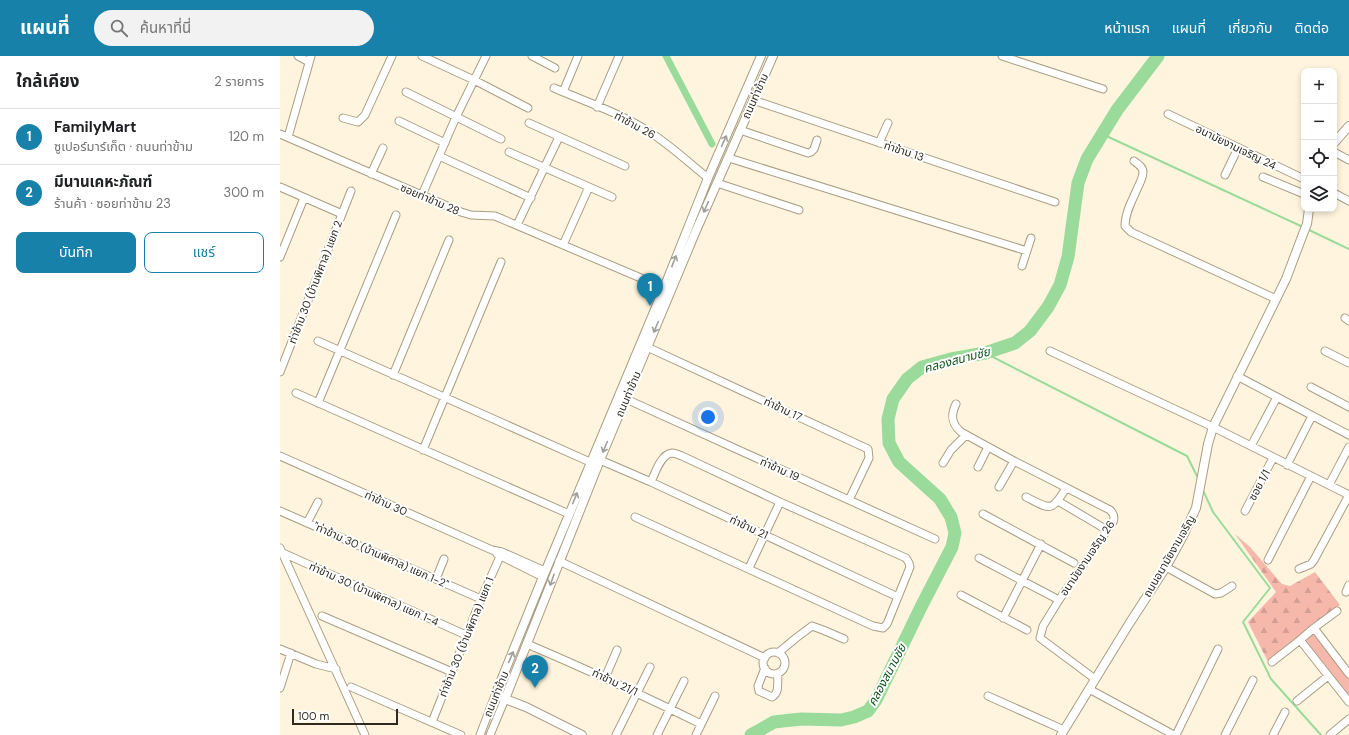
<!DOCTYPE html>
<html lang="th">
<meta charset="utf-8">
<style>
body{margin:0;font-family:"DM Sans","Noto Sans Thai",sans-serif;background:#f2f2f2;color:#202124}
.controls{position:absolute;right:12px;top:12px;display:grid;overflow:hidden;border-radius:8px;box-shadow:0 2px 6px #0003}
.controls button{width:36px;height:36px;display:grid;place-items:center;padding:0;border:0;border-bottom:1px solid #e0e0e0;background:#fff;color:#202124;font:20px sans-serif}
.scale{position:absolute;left:12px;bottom:10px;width:106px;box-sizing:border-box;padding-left:4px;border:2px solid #2e2a1f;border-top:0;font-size:11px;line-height:14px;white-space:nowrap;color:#2e2a1f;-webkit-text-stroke:3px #fff;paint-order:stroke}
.you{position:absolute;left:428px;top:361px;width:14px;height:14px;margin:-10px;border:3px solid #fff;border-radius:50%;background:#1a73e8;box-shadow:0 0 0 6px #1a73e833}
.badge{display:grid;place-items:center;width:26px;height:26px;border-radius:50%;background:#1781aa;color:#fff;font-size:13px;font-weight:700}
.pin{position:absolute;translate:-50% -33px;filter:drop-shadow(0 1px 2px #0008)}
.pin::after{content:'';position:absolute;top:21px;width:14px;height:12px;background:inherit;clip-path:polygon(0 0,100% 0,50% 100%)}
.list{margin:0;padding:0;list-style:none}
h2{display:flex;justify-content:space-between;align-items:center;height:52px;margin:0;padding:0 16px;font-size:17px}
h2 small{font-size:13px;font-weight:400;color:#757577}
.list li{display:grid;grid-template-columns:26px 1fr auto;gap:12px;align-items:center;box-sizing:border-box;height:56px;padding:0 16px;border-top:1px solid #e0e0e0}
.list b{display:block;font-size:15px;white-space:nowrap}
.list p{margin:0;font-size:13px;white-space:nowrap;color:#757577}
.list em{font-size:13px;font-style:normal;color:#757577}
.actions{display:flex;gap:8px;padding:12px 16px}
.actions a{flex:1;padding:9px 0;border:1px solid #1781aa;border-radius:8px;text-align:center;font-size:14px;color:#1781aa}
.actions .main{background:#1781aa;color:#fff}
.icon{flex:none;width:22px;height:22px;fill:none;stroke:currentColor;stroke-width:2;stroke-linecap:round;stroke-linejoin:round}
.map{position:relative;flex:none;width:1069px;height:679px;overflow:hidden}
header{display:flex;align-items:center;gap:24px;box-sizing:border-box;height:56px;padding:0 20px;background:#1781aa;color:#fff}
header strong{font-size:19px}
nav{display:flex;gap:22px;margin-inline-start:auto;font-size:14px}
.search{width:280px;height:36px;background:#f2f2f2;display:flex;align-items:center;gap:10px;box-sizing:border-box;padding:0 14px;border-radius:22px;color:#757577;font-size:15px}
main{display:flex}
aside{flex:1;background:#fff}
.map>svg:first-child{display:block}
</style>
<header>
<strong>แผนที่</strong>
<div class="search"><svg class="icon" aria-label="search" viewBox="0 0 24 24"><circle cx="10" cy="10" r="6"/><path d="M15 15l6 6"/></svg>ค้นหาที่นี่</div>
<nav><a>หน้าแรก</a><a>แผนที่</a><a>เกี่ยวกับ</a><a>ติดต่อ</a></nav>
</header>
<main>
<aside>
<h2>ใกล้เคียง<small>2 รายการ</small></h2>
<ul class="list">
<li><span class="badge">1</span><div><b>FamilyMart</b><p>ซูเปอร์มาร์เก็ต · ถนนท่าข้าม</p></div><em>120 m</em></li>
<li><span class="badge">2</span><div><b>มีนานเคหะภัณฑ์</b><p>ร้านค้า · ซอยท่าข้าม 23</p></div><em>300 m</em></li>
</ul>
<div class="actions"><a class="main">บันทึก</a><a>แชร์</a></div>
</aside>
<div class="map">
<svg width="1069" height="679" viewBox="0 0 1069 679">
<defs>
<pattern id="forest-firs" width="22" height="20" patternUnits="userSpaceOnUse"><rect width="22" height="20" fill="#f7b8ac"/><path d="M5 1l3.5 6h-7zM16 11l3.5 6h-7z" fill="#d49e94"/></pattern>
</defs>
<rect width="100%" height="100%" fill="#fff5de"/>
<path fill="url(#forest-firs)" d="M955 478 970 491 1002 528 1010 530 1035 516 1060 549 988 606 968 566 996 536Z"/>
<path fill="#f7b8ac" d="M1033 577 1069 623V642L1024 584Z"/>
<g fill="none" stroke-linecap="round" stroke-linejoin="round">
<path stroke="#9adb9b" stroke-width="2" d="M822 78 1023 171
M1027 173 1069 193
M705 297 907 400 919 424
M922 432 933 456 990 532 963 566 991 623 1041 679"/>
<path stroke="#9adb9b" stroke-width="7" d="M386 0 432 88"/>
<path stroke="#9adb9b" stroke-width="13" d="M471 679 494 666 521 663 561 664 574 661 588 655 596 644 641 551 672 491 675 477 671 461 660 443 619 406 609 387 608 363 613 343 627 323 642 311 671 303 705 297 735 287 750 275 768 251 780 229 788 201 798 127 807 103 837 54 878 0"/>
<defs>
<path id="minor" d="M18 0 29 6
M142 0 194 24 248 52
M252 0 275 12
M722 0 823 33
M274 32C304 45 340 57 368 75 389 88 408 106 428 122
M126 36 221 83
M283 36 298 0
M473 44 775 146
M317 51 339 0
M888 58 1024 123
M63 62 78 66 85 59 112 0
M119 65 165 87
M249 67 345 110
M460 74 528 97 531 96 534 93 537 84
M0 78 181 156 191 159 215 160 389 234
M8 81 31 0
M599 87 608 67
M229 96 332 141
M1054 96 1069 104
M159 100 251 142
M449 102 747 195
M854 105C858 108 863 111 863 116 863 121 860 127 858 131 853 143 845 156 845 170L851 176 996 243
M91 118 103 92
M945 119 958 92
M983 121 1024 138
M437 127 519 154
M0 131 62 158
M1054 137 1069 145
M142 139 176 61 206 0
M237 169 279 81
M283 189 309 131
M0 201 24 142
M742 210 751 182
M1065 262 1069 265
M38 285 310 406
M367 291 588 393 589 402 569 444
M770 295 933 371 1069 439
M1045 295 1069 307
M0 316 71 135
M113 319 169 184
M957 320 1069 379
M1031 331 1069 351
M16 337 289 458
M346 343 655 483
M38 347 116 159
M676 348C670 360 672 368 681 376L734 405 830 454C834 458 835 461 833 466L779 544 763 570 760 582 815 623
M971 390 997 341
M143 394 221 206
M0 400 212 494 222 496 265 515
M320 404 371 426 618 541
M663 407 671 394 686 379
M1007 409 1032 360
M698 411 708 391
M1049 429 1069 391
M719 431 734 405
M746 441C770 453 771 457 786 432
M778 445 827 474
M0 455 201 543
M965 455 993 402
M703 458 794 507
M355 461 593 570 603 572 607 568 630 511 629 507 626 502 500 446 402 400C399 399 395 397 392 397 381 398 375 417 371 426
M27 467 38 446
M0 492 85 679
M3 497 186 579
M217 498 263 521
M699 502 779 544
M988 504 1031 420
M279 505 485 602
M886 511 935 538 941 537 952 530
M469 512 500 446
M1019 513 1031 508 1034 504 1069 439
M156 523 164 503
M1066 536 1069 529
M681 539 747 574
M42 560 172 616
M723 562 761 488
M1034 572 1057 555
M247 588C306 613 364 640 421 668
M0 593 36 608 56 613
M483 607a11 11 0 1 1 22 0a11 11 0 1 1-22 0Z
M498 597 516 582 532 570 543 574 564 583
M992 606 1020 584
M485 612 478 630 479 635 492 641C500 637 497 626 498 617
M1069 618 1034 572 1020 584 1069 646
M325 622 337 594
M71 631 181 679
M0 632 11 597
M809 633 894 679
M708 640 784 674
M1017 645 1048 620
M152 666 201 543 222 496
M200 679 216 637
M210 679 225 643
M336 679 370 611
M377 679 404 625
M416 679 435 640
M896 679 938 593
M945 679 973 624
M993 679 1005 656
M1050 679 1069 663"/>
<path id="tertiary" d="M1054 87 1069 70
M225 643 320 404 415 177 493 0
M302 679 246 651 225 643 216 637 263 521 384 232 428 122 481 0
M781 679 849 568 886 511 904 478 916 452 928 388 933 371 1006 223 1023 178 1027 168 1029 153"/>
</defs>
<use href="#minor" stroke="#a99e83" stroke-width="9"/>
<use href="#tertiary" stroke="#a99e83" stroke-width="10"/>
<use href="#minor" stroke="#fff" stroke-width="7"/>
<use href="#tertiary" stroke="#fff" stroke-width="8"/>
</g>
<defs><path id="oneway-shaft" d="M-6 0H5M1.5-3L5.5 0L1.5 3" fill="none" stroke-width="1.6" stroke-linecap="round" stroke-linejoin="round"/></defs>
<g stroke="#a19f9a">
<use href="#oneway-shaft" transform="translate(444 85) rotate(-66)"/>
<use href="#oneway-shaft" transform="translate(426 151) rotate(114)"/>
<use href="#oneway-shaft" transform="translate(394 205) rotate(-69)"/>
<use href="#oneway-shaft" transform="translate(376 271) rotate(113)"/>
<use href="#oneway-shaft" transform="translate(325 391) rotate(113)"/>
<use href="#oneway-shaft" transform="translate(295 442) rotate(-68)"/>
<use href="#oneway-shaft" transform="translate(272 524) rotate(110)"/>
<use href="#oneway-shaft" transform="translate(231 601) rotate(-67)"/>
</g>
<g text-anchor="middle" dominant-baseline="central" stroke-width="4" stroke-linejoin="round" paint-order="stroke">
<g font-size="11" fill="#2e2a1f" stroke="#fff">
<text transform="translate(475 40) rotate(-66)">ถนนท่าข้าม</text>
<text transform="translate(355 69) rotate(28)">ท่าข้าม 26</text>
<text transform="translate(956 91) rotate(26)">อนามัยงามเจริญ 24</text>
<text transform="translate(624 95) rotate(18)">ท่าข้าม 13</text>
<text transform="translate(150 143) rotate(23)">ซอยท่าข้าม 28</text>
<text transform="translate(35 226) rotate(-69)">ท่าข้าม 30 (บ้านพิศาล) แยก 2</text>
<text transform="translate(348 338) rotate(-67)">ถนนท่าข้าม</text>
<text transform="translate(503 353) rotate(25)">ท่าข้าม 17</text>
<text transform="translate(500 413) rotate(24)">ท่าข้าม 19</text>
<text transform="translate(979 429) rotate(-62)">ซอย 1/1</text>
<text transform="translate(106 447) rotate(24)">ท่าข้าม 30</text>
<text transform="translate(469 471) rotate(25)">ท่าข้าม 21</text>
<text transform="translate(101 499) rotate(24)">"ท่าข้าม 30 (บ้านพิศาล) แยก 1-2"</text>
<text transform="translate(889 500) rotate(-60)">ถนนอนามัยงามเจริญ</text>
<text transform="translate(807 502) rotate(-56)">อนามัยงามเจริญ 26</text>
<text transform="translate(94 538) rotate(24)">ท่าข้าม 30 (บ้านพิศาล) แยก 1-4</text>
<text transform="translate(186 581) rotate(-68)">ท่าข้าม 30 (บ้านพิศาล) แยก 1</text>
<text transform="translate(335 626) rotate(25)">ท่าข้าม 21/1</text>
<text transform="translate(216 638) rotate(-68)">ถนนท่าข้าม</text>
</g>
<g font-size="12" font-style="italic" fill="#0e5217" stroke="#fff">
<text transform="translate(677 304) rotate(-15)">คลองสนามชัย</text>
<text transform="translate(607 619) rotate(-62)">คลองสนามชัย</text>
</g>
</g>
</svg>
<div class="controls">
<button>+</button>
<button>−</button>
<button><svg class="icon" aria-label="locate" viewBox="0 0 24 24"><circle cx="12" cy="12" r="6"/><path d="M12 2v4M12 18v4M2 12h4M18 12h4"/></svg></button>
<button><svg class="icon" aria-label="layers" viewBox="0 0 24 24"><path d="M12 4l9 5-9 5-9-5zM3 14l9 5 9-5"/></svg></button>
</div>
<div class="scale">100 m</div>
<div class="you"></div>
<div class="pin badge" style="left:370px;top:250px">1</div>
<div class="pin badge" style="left:255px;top:632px">2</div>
</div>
</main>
